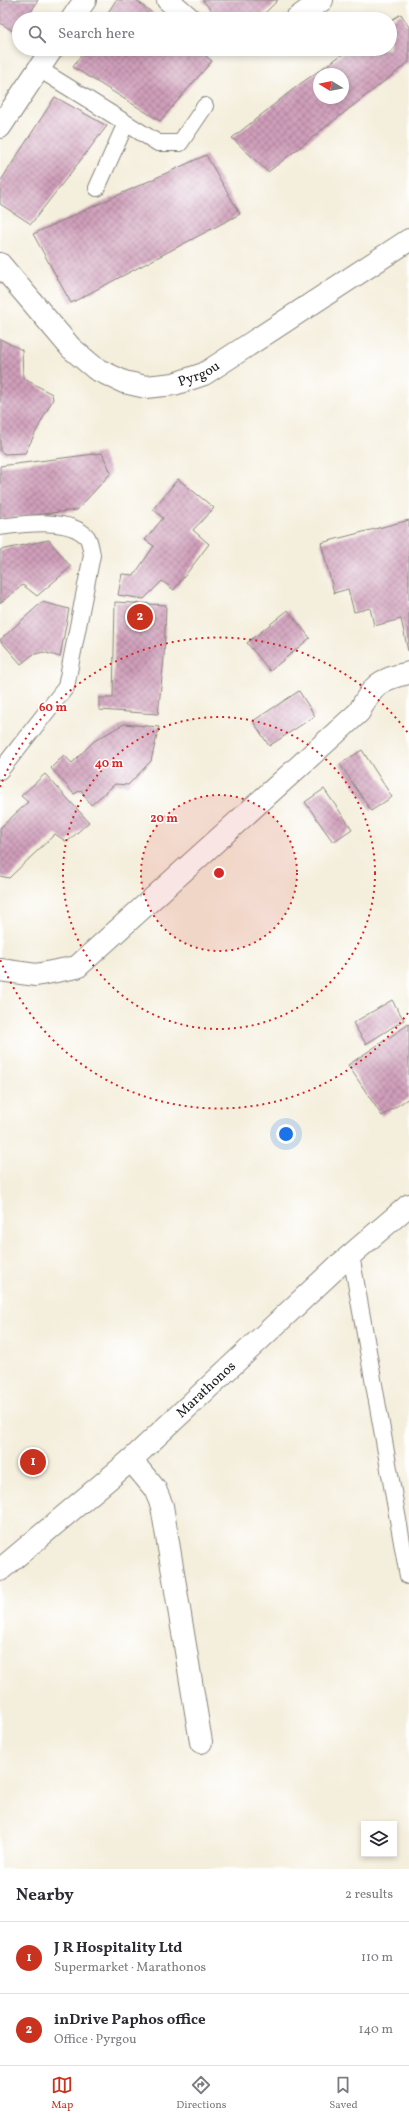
<!DOCTYPE html>
<meta charset="utf-8">
<style>
body{margin:0;font-family:Vollkorn,serif;background:#f2f2f3;color:#2b2b33}
.controls{position:absolute;right:12px;bottom:12px;display:grid;overflow:hidden;border-radius:0px;box-shadow:0 2px 6px #0003}
.controls button{width:36px;height:36px;display:grid;place-items:center;padding:0;border:0;border-bottom:1px solid #e1e1e2;background:#fff;color:#2b2b33;font:20px sans-serif}
.compass{position:absolute;left:313px;top:68px;width:36px;height:36px;border-radius:50%;background:#fff;box-shadow:0 2px 6px #0003;rotate:280deg}
.you{position:absolute;left:286px;top:1134px;width:14px;height:14px;margin:-10px;border:3px solid #fff;border-radius:50%;background:#1a73e8;box-shadow:0 0 0 6px #1a73e833}
.badge{display:grid;place-items:center;width:26px;height:26px;border-radius:50%;background:#c8321e;color:#fff;font-size:13px;font-weight:700}
.pin{position:absolute;translate:-50% -50%;border:2px solid #fff;box-shadow:0 1px 4px #0006}
.list{margin:0;padding:0;list-style:none}
h2{display:flex;justify-content:space-between;align-items:center;height:52px;margin:0;padding:0 16px;font-size:17px}
h2 small{font-size:13px;font-weight:400;color:#7c7c81}
.list li{display:grid;grid-template-columns:26px 1fr auto;gap:12px;align-items:center;box-sizing:border-box;height:72px;padding:0 16px;border-top:1px solid #e1e1e2}
.list b{display:block;font-size:15px;white-space:nowrap}
.list p{margin:0;font-size:13px;white-space:nowrap;color:#7c7c81}
.list em{font-size:13px;font-style:normal;color:#7c7c81}
.icon{flex:none;width:22px;height:22px;fill:none;stroke:currentColor;stroke-width:2;stroke-linecap:round;stroke-linejoin:round}
.map{position:relative;flex:none;width:409px;height:1869px;overflow:hidden}
.search{position:absolute;background:#fff;box-shadow:0 2px 6px #0003;left:12px;right:12px;top:12px;height:44px;display:flex;align-items:center;gap:10px;box-sizing:border-box;padding:0 14px;border-radius:22px;color:#7c7c81;font-size:15px}
.sheet{height:196px;background:#fff}
nav{display:flex;justify-content:space-around;align-items:center;box-sizing:border-box;height:56px;border-top:1px solid #e1e1e2;background:#fff;font-size:11px;color:#7c7c81}
nav a{display:grid;justify-items:center;gap:2px}
nav .on{color:#c8321e}
.map>svg:first-child{display:block}
</style>
<div class="map">
<svg width="409" height="1869" viewBox="0 0 409 1869">
<defs>
<pattern id="building-cross-hatch" width="8" height="8" patternUnits="userSpaceOnUse"><rect width="8" height="8" fill="#cf9eb9"/><path d="M0 0l8 8M0 8l8-8" fill="none" stroke="#a78096"/></pattern>
</defs>
<rect width="100%" height="100%" fill="#fff"/>
<filter id="ink" filterUnits="userSpaceOnUse"><feTurbulence type="fractalNoise" baseFrequency=".025" numOctaves="2"/><feDisplacementMap in="SourceGraphic" scale="8" xChannelSelector="R" yChannelSelector="G"/><feConvolveMatrix kernelMatrix="1 2 1 2 8 2 1 2 1" color-interpolation-filters="sRGB"/></filter>
<filter id="wash" filterUnits="userSpaceOnUse"><feTurbulence type="fractalNoise" baseFrequency=".012" numOctaves="4" result="noise"/><feDisplacementMap in="SourceGraphic" scale="16" xChannelSelector="R" yChannelSelector="G"/><feGaussianBlur stdDeviation="0.9" result="paint"/><feColorMatrix in="noise" values="0 0 0 0 0 0 0 0 0 0 0 0 0 0 0 0 0 1.4 0 .05"/><feComposite in="paint" operator="in"/></filter>
<g filter="url(#wash)">
<rect width="100%" height="100%" fill="#f4eedc"/>
<g id="blocks">
<path fill="url(#building-cross-hatch)" fill-rule="evenodd" d="M0 0H38L27 19H19L18 34 0 23Z
M116 0H136L160 19H104Z
M202 0H278L259 19H220Z
M401 14 409 27V62L268 172 232 138 300 84 350 49H390V21ZM319 74H343V98H319Z
M85 49H197L212 61 160 121 73 67Z
M55 97 107 126 31 224 0 204V182Z
M206 155 240 214 71 303 33 234Z
M0 339 22 350 23 378 52 394 53 399 25 453 5 454 0 451Z
M102 453 111 473 77 510 0 519V466Z
M178 479 214 508 193 530 209 544 174 590 162 581 144 599 118 595 122 574 134 575 154 546 145 540 163 518 153 509Z
M409 520V651H408L401 619 374 626 370 608 354 612 348 589 334 593 321 543Z
M49 540 71 567 37 596 23 585 0 603V550Z
M42 602 69 609 60 657 43 652 32 655 21 664 0 640Z
M115 602 166 605 164 658 158 714 99 710V698H113Z
M288 610 310 638 270 671 247 643Z
M299 691 315 716 269 746 253 721Z
M124 724 159 727 151 761 128 785 115 784 91 805 81 790 74 794 51 768 64 755 72 763 94 741Z
M362 750 392 797 371 811 340 764Z
M45 774 89 822 67 842 55 834 9 878 0 876V828L28 802 21 796Z
M324 789 352 829 333 842 305 802Z
M392 1000 404 1020 366 1044 353 1023Z
M409 1024V1098L382 1116 348 1065Z"/>
</g>
</g>
<g filter="url(#ink)">
<use href="#blocks" fill-opacity="0" stroke="#88857c" stroke-width="1"/>
<g fill="none" stroke-linecap="round" stroke-linejoin="round">
<defs>
<path id="lane" d="M39 69 126 123 97 188
M126 123 158 143H180L205 106
M0 527C23 524 70 517 87 537 90 541 91 550 92 555L66 687 0 771
M351 1255 408 1576"/>
<g id="street">
<path d="M168 0 190 19"/>
<path d="M296 19 322 0"/>
<path id="s1" d="M0 264 71 348 96 369 124 382 146 387 174 384 204 374 409 240"/>
<path d="M0 970 36 975 77 967 359 712C373 685 379 679 409 673"/>
<path d="M131 1460 155 1489 162 1506 201 1742"/>
<path id="s2" d="M0 1570 131 1460 339 1265 409 1205"/>
</g>
<path id="secondary" d="M72 19 85 0
M0 127 52 49"/>
</defs>
<use href="#lane" stroke="#88857c" stroke-width="18"/>
<use href="#street" stroke="#88857c" stroke-width="24"/>
<use href="#secondary" stroke="#88857c" stroke-width="24"/>
<use href="#lane" stroke="#fff" stroke-width="16"/>
<use href="#street" stroke="#fff" stroke-width="22"/>
<use href="#secondary" stroke="#fff" stroke-width="22"/>
</g>
</g>
<circle cx="219" cy="873" r="78" fill="#d62828" fill-opacity=".12"/>
<g fill="none" stroke="#d62828" stroke-width="2" stroke-dasharray="2 4">
<circle cx="219" cy="873" r="78"/>
<circle cx="219" cy="873" r="156"/>
<path d="M408 1013A235 235 0 0 1 0 959M0 787A235 235 0 0 1 408 733"/>
</g>
<g text-anchor="middle" dominant-baseline="central" stroke-width="3" stroke-linejoin="round" paint-order="stroke">
<g font-size="14" fill="#1c1c1c" stroke="#fff">
<text stroke="none"><textPath href="#s1" startOffset="251">Pyrgou</textPath></text>
<text stroke="none"><textPath href="#s2" startOffset="274">Marathonos</textPath></text>
</g>
</g>
<circle cx="219" cy="873" r="6" fill="#d62828" stroke="#fff" stroke-width="2"/>
<g font-size="12" text-anchor="middle" font-weight="bold" fill="#d62828" stroke="#fff" stroke-width="3" stroke-linejoin="round" paint-order="stroke">
<text x="53" y="711">60 m</text>
<text x="109" y="767">40 m</text>
<text x="164" y="822">20 m</text>
</g>
</svg>
<div class="controls">
<button><svg class="icon" aria-label="layers" viewBox="0 0 24 24"><path d="M12 4l9 5-9 5-9-5zM3 14l9 5 9-5"/></svg></button>
</div>
<svg class="compass" viewBox="-18 -18 36 36"><path d="M0-13l5 13h-10z" fill="#e53935"/><path d="M0 13l5-13h-10z" fill="#7c7c81"/></svg>
<div class="you"></div>
<div class="pin badge" style="left:33px;top:1462px">1</div>
<div class="pin badge" style="left:140px;top:617px">2</div>
<div class="search"><svg class="icon" aria-label="search" viewBox="0 0 24 24"><circle cx="10" cy="10" r="6"/><path d="M15 15l6 6"/></svg>Search here</div>
</div>
<section class="sheet">
<h2>Nearby<small>2 results</small></h2>
<ul class="list">
<li><span class="badge">1</span><div><b>J R Hospitality Ltd</b><p>Supermarket · Marathonos</p></div><em>110 m</em></li>
<li><span class="badge">2</span><div><b>inDrive Paphos office</b><p>Office · Pyrgou</p></div><em>140 m</em></li>
</ul>
</section>
<nav>
<a class="on"><svg class="icon" aria-label="map" viewBox="0 0 24 24"><path d="M3 6l6-2 6 2 6-2v14l-6 2-6-2-6 2zM9 4v14M15 6v14"/></svg>Map</a>
<a><svg class="icon" aria-label="directions" viewBox="0 0 24 24"><path d="M12 3l9 9-9 9-9-9zM9 14v-3h6M13 9l2 2-2 2"/></svg>Directions</a>
<a><svg class="icon" aria-label="saved" viewBox="0 0 24 24"><path d="M7 4h10v16l-5-4-5 4z"/></svg>Saved</a>
</nav>
